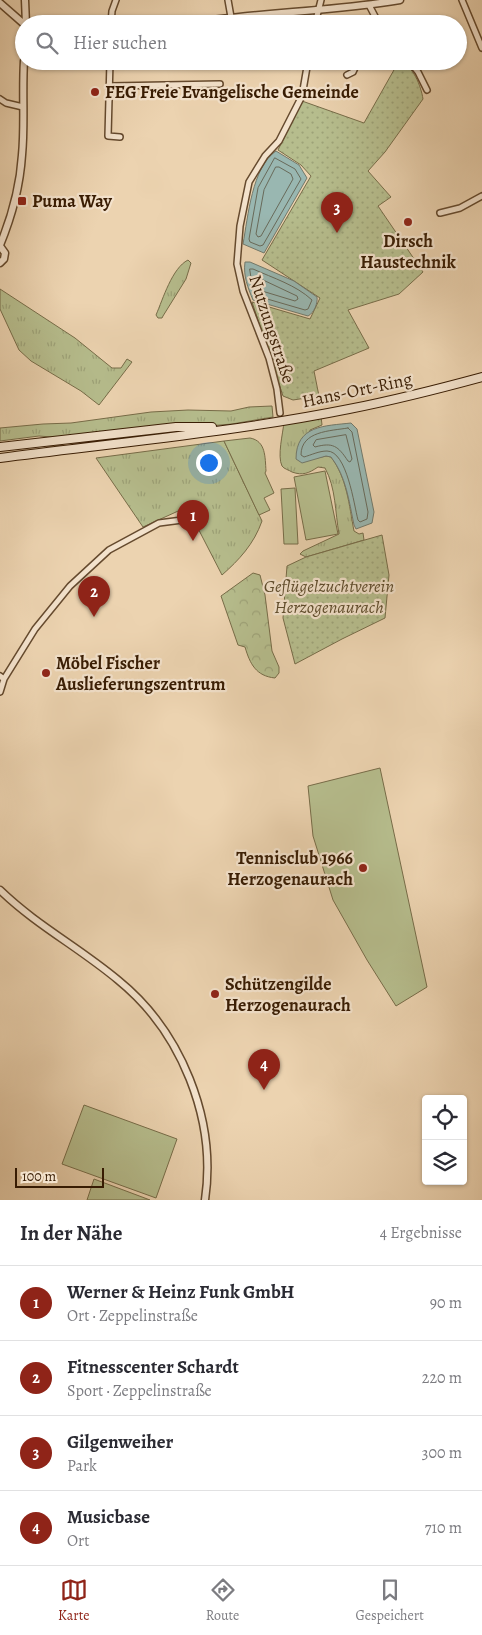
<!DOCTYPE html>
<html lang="de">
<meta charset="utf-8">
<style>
body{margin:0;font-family:Alegreya,serif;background:#f7f7f7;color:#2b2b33}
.controls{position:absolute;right:15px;bottom:15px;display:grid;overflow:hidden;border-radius:5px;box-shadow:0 1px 4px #0004}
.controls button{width:45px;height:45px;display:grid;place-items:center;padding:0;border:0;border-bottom:1px solid #e1e1e2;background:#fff;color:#2b2b33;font:25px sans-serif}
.scale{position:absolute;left:15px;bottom:12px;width:89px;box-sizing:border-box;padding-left:5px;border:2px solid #381c03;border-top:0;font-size:14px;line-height:18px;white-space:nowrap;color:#381c03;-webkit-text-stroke:4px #f3e2cc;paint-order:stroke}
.you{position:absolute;left:208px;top:462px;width:18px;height:18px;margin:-12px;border:4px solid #fff;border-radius:50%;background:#1a73e8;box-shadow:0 0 0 8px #1a73e833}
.badge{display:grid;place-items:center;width:32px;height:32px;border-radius:50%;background:#8f2418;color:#fff;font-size:16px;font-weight:700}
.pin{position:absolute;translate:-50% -41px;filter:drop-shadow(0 1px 2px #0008)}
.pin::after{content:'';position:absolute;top:26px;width:18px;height:15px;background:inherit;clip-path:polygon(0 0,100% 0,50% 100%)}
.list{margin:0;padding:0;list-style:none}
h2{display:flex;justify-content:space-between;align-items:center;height:65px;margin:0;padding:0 20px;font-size:21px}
h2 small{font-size:16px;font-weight:400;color:#7c7c81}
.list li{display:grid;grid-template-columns:32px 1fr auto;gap:15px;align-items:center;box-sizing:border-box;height:75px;padding:0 20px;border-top:1px solid #e1e1e2}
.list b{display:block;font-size:19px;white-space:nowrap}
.list p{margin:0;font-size:16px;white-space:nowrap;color:#7c7c81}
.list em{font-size:16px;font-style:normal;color:#7c7c81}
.icon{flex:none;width:28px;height:28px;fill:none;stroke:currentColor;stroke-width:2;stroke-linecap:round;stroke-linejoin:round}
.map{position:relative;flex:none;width:482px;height:1200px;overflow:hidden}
.search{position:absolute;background:#fff;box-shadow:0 1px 4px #0004;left:15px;right:15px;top:15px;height:55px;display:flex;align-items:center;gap:12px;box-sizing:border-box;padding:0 18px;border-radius:28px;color:#7c7c81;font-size:19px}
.sheet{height:365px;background:#fff}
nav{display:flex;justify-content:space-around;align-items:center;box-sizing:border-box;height:70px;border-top:1px solid #e1e1e2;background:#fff;font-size:14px;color:#7c7c81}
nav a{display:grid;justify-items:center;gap:2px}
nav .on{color:#8f2418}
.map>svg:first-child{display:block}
</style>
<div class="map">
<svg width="482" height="1200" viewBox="0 0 482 1200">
<defs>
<pattern id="grass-tufts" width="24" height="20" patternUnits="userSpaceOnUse" patternTransform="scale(1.25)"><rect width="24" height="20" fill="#b6bd8d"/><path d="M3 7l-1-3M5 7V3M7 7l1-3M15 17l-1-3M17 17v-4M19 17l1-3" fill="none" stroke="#9da278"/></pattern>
<pattern id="forest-crowns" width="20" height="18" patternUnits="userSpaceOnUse" patternTransform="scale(1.25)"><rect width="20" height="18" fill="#b6bd8d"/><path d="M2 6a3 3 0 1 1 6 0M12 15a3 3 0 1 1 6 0" fill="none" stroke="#9da278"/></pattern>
<pattern id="garden-dots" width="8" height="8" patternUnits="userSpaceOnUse" patternTransform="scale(1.25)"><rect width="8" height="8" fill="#b6bd8d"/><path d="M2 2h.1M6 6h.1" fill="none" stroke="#9da278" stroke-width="1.8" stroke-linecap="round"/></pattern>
</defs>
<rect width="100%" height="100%" fill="#ecd3b0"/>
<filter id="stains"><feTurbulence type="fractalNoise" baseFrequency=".004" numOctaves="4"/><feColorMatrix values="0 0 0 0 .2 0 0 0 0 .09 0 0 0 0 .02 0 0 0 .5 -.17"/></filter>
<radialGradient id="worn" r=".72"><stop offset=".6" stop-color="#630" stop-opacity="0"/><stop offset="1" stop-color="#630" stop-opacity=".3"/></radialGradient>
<path fill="url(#grass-tufts)" stroke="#776c48" d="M188 260 191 263 186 279 163 316 162 318H158L156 315C163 299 172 268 188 260Z
M0 289 75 338 112 368H121L127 359 132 362 99 405 81 391 31 361 19 350 0 309Z
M272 406 273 417 232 424 63 438 39 436 0 441V428L43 424 71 423 151 412 188 410 231 411 249 407Z
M321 416 322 425 310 430 317 458 326 456 331 457C347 478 349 505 354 531L359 534 363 533 364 540 306 557 300 554 303 551 339 534C335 512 336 488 325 468L318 467C309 473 303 476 292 472 289 470 284 469 282 466 277 456 283 433 284 422Z
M224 441 262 521C254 544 239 560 222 575L187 507 143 527 96 458Z"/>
<path fill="url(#forest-crowns)" stroke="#776c48" d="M253 573 260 575 265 595 272 651 279 667V673L275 678C256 676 250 664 245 647L238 645 221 596Z"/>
<path fill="url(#garden-dots)" stroke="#776c48" d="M399 61C413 65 421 86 423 99L385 152 368 171 391 197 378 206 423 272 399 294 348 310 369 348 314 371 319 396 293 400 283 396 252 302 310 319 320 298 262 260 311 176 301 165 278 150 302 101 364 123Z
M382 535 389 575 385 618 342 639 295 664 283 618 287 566 306 557Z"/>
<path fill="#b6bd8d" stroke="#776c48" d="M250 438C266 441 265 457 266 471L265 473 274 493 264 498 270 510 259 515 224 441Z
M325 471 338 534 306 540 294 477Z
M295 488 298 544H284L281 489Z
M380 768 427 987 396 1006 367 960 333 900 313 836 308 786Z
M84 1105 177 1139 156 1198 62 1164Z
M94 1179 150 1200H87Z"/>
<path fill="#99b7b1" stroke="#72796b" d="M276 151 299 165 307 178 264 253 243 244C248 217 252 167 276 151Z
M245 262H250L294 281 317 297C318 303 314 313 308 316L253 300C248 288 243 276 245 262Z
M351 423 357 429 374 512 372 523 356 529 354 525C349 501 346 476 331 457L326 456 302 463 296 459C296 425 325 426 351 423Z"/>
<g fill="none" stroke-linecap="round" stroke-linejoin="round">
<path stroke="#686a5a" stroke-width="1" d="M275 158 295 169 301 179 263 245 260 246 250 242 249 239 258 188Z
M276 167H279L291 174 293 179 261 236 258 237 256 234 264 190Z
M250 269H253C273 278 296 285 312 300L308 309 305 310 257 296 252 283Z
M261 279 297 296 298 299 295 301 262 291 258 282Z
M348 428 352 432 368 512 367 519 360 522 358 520C354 505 347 451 327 451 319 451 311 455 304 457L301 455C301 431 330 431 348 428Z
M346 435 352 459 350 462 348 461C338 446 333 442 315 447L313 445 316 440Z"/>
<defs>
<path id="minor" d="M228 0 231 17
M462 0 482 48
M369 5 379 24
M111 24 112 11 116 0
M315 24 321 0
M110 61 108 136 120 137
M409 61 418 72 427 90
M347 75 353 72 358 61
M111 86 220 84
M0 99 6 103 23 107
M440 213 460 208 482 196
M280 413 277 389 269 358 243 291 237 264 240 226 249 182 265 156 279 141 302 96 308 61
M0 676 4 679 35 629 70 586 109 550 159 523 182 520
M0 692 4 679"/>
<path id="tertiary" d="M25 0 26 24
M0 3 24 24
M186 24C257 12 329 12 400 0
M0 245C12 216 20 186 22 155 25 124 22 92 24 61
M0 246 5 253 4 259 0 263
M0 890C36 925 80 948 118 980 181 1031 217 1119 205 1200"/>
<path id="secondary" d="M0 447 176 427H212
M0 458C116 443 234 432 349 409 394 400 438 389 482 377"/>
</defs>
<use href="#minor" stroke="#654a2e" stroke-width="8"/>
<use href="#tertiary" stroke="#654a2e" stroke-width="9"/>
<use href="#secondary" stroke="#381c03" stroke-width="10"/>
<use href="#minor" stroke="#f3e2cc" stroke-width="5"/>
<use href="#tertiary" stroke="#f3e2cc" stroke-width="6"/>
<use href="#secondary" stroke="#f3e2cc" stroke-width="8"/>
</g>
<g fill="#8f2418" stroke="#f3e2cc" stroke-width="2">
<circle cx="95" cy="92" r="5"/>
<rect x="17" y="196" width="10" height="10" rx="2.5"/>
<circle cx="408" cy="222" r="5"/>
<circle cx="46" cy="673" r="5"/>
<circle cx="363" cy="868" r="5"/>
<circle cx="215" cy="994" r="5"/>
</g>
<g text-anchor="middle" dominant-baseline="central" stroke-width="4.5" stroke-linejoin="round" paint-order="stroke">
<g font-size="18" font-weight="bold" fill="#381c03" stroke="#f3e2cc" text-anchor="start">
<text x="105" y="92">FEG Freie Evangelische Gemeinde</text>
<text x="32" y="201">Puma Way</text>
<text x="408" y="241" text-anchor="middle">Dirsch<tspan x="408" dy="21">Haustechnik</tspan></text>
<text x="56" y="663">Möbel Fischer<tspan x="56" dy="21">Auslieferungszentrum</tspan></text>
<text x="353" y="858" text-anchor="end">Tennisclub 1966<tspan x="353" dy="21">Herzogenaurach</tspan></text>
<text x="225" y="984">Schützengilde<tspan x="225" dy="21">Herzogenaurach</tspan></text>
</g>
<g font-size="18" fill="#381c03" stroke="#f3e2cc">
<text transform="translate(272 329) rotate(72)">Nutzungstraße</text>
<text transform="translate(357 390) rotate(-12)">Hans-Ort-Ring</text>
</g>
<g font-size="18" font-style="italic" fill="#5e4c2c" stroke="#f3e2cc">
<text x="329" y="586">Geflügelzuchtverein<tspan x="329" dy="21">Herzogenaurach</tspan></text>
</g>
</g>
<rect width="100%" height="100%" filter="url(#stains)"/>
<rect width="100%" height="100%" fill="url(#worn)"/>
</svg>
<div class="controls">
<button><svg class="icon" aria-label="locate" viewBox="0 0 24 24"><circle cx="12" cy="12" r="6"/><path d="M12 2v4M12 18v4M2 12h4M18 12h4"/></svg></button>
<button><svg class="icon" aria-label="layers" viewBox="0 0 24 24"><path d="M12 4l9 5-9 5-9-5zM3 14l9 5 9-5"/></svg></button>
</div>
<div class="scale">100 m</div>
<div class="you"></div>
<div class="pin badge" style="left:193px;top:541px">1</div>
<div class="pin badge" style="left:94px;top:617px">2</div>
<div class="pin badge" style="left:337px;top:233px">3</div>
<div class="pin badge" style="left:264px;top:1090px">4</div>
<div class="search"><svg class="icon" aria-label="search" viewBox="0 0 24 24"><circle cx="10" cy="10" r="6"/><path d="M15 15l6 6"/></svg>Hier suchen</div>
</div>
<section class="sheet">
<h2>In der Nähe<small>4 Ergebnisse</small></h2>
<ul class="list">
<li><span class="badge">1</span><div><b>Werner &amp; Heinz Funk GmbH</b><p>Ort · Zeppelinstraße</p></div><em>90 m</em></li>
<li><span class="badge">2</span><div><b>Fitnesscenter Schardt</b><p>Sport · Zeppelinstraße</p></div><em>220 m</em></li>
<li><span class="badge">3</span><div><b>Gilgenweiher</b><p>Park</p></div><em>300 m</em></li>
<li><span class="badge">4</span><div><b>Musicbase</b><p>Ort</p></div><em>710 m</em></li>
</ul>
</section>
<nav>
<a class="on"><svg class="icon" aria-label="map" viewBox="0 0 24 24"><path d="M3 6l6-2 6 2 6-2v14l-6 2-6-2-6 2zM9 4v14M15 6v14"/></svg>Karte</a>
<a><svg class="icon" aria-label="directions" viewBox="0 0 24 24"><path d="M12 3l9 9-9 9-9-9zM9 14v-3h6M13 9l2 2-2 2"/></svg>Route</a>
<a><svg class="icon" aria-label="saved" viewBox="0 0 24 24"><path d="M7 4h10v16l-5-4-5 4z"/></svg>Gespeichert</a>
</nav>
